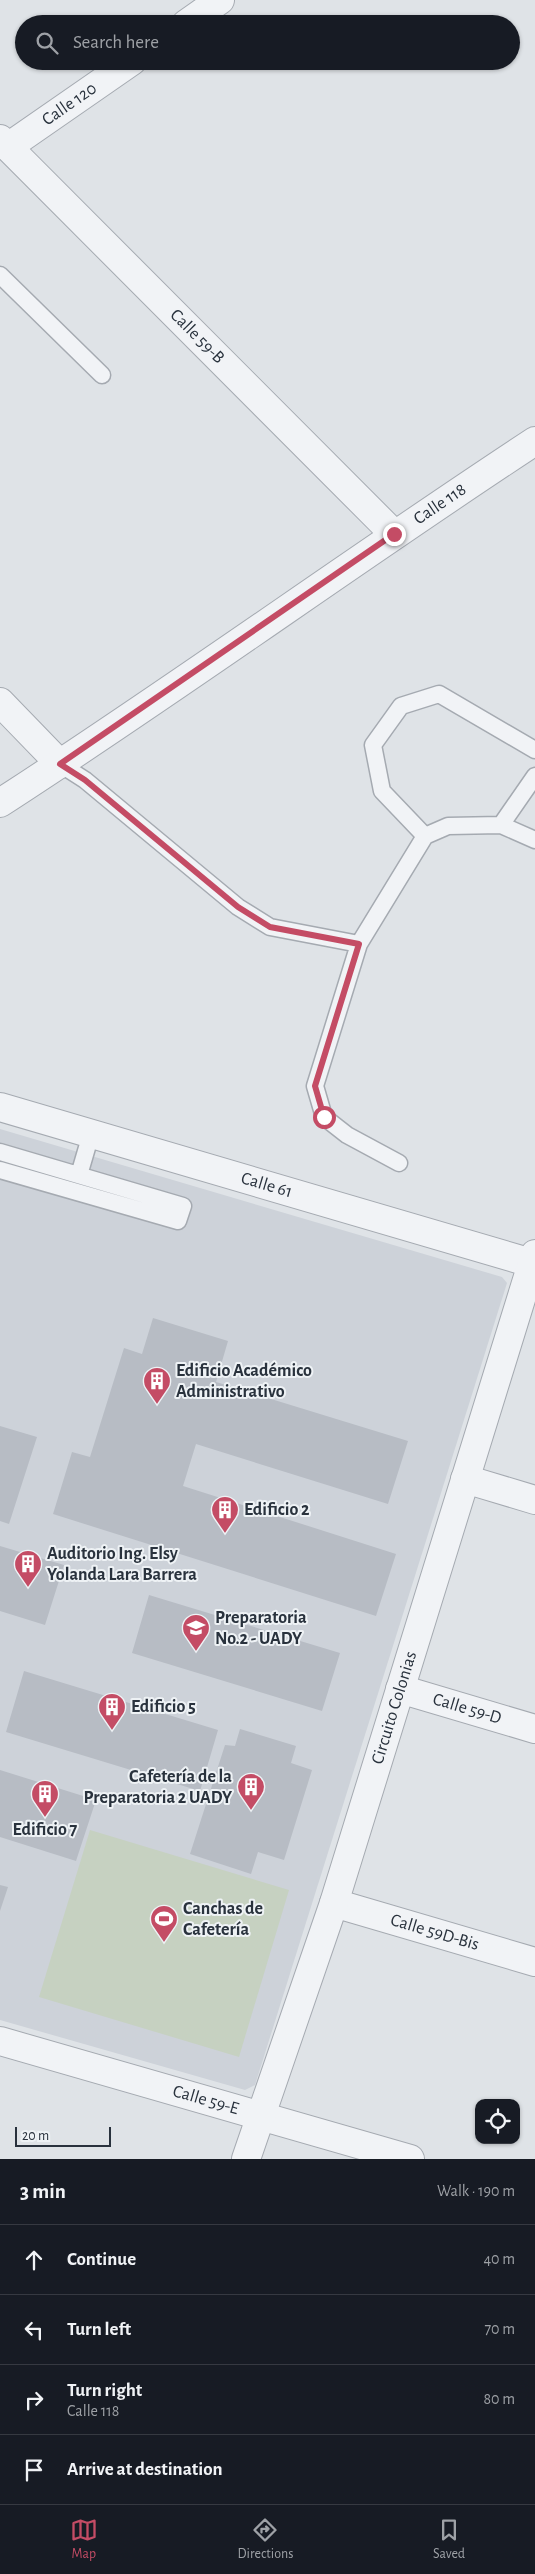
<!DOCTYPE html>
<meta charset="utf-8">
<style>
body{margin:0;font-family:"Alegreya Sans",sans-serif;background:#20242c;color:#f1f3f6}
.controls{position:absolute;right:15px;bottom:15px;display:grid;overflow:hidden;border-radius:10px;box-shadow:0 1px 4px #0004}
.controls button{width:45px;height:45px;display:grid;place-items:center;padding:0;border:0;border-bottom:1px solid #363941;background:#171b24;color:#f1f3f6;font:25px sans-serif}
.scale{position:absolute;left:15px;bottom:12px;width:96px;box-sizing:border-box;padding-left:5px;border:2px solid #29323d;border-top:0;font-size:14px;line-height:18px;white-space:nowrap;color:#29323d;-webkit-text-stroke:4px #eef2f5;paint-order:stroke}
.stop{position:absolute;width:15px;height:15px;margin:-11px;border:4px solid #c44c65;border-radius:50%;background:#fff}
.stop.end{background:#c44c65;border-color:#fff;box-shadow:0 1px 5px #0008}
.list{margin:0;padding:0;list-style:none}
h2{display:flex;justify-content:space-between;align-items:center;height:65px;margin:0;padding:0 20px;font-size:21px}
h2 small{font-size:16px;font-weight:400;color:#9ea1a6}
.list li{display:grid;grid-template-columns:32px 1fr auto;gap:15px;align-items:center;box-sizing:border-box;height:70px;padding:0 20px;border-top:1px solid #363941}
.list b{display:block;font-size:19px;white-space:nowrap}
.list p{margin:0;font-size:16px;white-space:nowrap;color:#9ea1a6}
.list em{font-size:16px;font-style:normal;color:#9ea1a6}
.icon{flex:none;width:28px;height:28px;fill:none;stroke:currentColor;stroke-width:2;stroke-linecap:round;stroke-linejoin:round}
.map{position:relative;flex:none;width:535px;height:2159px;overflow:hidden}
.search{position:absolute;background:#171b24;box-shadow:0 1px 4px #0004;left:15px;right:15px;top:15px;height:55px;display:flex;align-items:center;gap:12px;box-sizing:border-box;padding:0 18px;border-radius:28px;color:#9ea1a6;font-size:19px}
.sheet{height:345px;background:#171b24}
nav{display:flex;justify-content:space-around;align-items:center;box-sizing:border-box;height:70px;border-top:1px solid #363941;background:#171b24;font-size:14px;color:#9ea1a6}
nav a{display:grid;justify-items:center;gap:2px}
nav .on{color:#c44c65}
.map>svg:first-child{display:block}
</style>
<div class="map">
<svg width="535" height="2159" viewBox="0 0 535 2159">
<rect width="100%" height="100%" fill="#dfe3e7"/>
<path fill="#cdd2d9" d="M0 1129 502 1277 507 1283 255 2085 245 2090 0 2020Z"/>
<path fill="#c6d1c1" d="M90 1830 289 1890 239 2057 39 1997Z"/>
<path fill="#b7bcc4" d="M153 1318 228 1341 216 1382 408 1441 388 1504 196 1444 183 1486 396 1554 376 1616 53 1514 72 1452 90 1457 124 1348 142 1354Z
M0 1426 37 1437 9 1524 0 1521Z
M0 1546 64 1565 45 1625 0 1611Z
M149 1595 340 1653 322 1711 132 1653Z
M24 1671 218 1730 200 1791 6 1732Z
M240 1729 296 1746 291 1763 312 1770 284 1860 258 1852 251 1874 190 1854 225 1745 235 1746Z
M0 1770 96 1800 76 1861 0 1837Z
M0 1885 8 1887 0 1911Z"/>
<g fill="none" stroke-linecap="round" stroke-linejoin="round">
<defs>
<path id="service" d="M0 275 102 375
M60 764 85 780 238 907 270 927 359 944 425 836 448 826 501 825 535 840
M501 825 535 776
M425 836 382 791 373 745 401 706 439 694 535 750
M359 944 315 1086 324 1117 347 1135 399 1163
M0 1152 183 1206 178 1221 0 1170
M79 1175 91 1134"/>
<g id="minor">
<path d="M186 24 220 0"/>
<path id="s1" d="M0 139 394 534"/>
<path id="s2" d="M8 147 132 61"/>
<path d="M0 702 60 764"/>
<path id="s3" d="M0 803C181 686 355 559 535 441"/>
<path id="s4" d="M0 1107 535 1264"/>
<path d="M465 1479 535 1500"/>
<path id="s5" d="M400 1689 535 1729"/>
<path id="s6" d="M334 1903 535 1962"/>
<path id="s7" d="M0 2041 410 2159"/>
</g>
<g id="tertiary">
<path id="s8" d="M246 2159 334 1903 535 1254"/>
</g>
</defs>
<use href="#service" stroke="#a5aab1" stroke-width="19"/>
<use href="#minor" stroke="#a5aab1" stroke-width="30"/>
<use href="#tertiary" stroke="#a5aab1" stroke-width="30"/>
<use href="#service" stroke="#f1f3f6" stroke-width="16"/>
<use href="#minor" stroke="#f1f3f6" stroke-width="28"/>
<use href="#tertiary" stroke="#f1f3f6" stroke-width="28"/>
</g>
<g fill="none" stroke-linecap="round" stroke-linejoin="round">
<path stroke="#c44c65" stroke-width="6" d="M324 1117 315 1086 359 944 270 927 238 907 85 780 60 764 394 534"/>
</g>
<defs>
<symbol id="building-pin" viewBox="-11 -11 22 30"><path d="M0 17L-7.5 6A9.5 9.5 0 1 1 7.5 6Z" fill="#c44c65" stroke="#eef2f5"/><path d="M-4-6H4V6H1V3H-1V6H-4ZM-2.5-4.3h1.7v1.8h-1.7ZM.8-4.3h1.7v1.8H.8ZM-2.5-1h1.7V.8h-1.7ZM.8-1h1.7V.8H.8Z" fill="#fff"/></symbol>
<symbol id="university-pin" viewBox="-11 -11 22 30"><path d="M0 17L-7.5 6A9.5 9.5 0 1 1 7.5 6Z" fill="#c44c65" stroke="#eef2f5"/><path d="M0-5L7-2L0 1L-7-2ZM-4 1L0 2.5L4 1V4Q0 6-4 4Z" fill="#fff"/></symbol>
<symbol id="stadium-pin" viewBox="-11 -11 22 30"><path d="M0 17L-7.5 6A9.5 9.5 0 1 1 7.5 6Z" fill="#c44c65" stroke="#eef2f5"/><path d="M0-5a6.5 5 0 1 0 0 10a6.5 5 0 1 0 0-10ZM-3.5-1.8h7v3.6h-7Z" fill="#fff"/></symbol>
</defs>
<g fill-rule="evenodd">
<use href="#building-pin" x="141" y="1365" width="32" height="43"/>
<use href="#building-pin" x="209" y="1494" width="32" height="43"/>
<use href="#building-pin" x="12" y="1548" width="32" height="43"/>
<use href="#university-pin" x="180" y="1612" width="32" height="43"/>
<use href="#building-pin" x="96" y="1691" width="32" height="43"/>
<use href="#building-pin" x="235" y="1771" width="32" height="43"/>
<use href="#building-pin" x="29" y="1778" width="32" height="43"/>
<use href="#stadium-pin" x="148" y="1903" width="32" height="43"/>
</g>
<g text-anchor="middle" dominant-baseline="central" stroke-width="4" stroke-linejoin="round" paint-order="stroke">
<g font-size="18" fill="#29323d" stroke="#eef2f5">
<text stroke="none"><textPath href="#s2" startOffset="75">Calle 120</textPath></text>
<text stroke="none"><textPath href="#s1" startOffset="279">Calle 59-B</textPath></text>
<text stroke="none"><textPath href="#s3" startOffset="532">Calle 118</textPath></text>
<text stroke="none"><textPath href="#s4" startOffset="278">Calle 61</textPath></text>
<text stroke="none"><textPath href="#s8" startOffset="475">Circuito Colonias</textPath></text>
<text stroke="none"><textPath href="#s5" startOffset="70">Calle 59-D</textPath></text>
<text stroke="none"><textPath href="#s6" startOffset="105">Calle 59D-Bis</textPath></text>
<text stroke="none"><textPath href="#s7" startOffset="214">Calle 59-E</textPath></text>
</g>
<g font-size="18" font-weight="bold" fill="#29323d" stroke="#eef2f5" text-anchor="start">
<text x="176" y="1371">Edificio Académico<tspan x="176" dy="21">Administrativo</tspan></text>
<text x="244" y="1510">Edificio 2</text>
<text x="47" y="1554">Auditorio Ing. Elsy<tspan x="47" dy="21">Yolanda Lara Barrera</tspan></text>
<text x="215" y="1618">Preparatoria<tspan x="215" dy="21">No.2 - UADY</tspan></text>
<text x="131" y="1707">Edificio 5</text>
<text x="232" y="1777" text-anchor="end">Cafetería de la<tspan x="232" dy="21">Preparatoria 2 UADY</tspan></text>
<text x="45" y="1830" text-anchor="middle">Edificio 7</text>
<text x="183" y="1909">Canchas de<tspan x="183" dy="21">Cafetería</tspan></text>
</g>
</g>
</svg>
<div class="controls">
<button><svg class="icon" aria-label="locate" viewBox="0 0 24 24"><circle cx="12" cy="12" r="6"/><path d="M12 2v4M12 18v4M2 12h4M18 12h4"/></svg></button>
</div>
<div class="scale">20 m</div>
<div class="stop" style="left:324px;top:1117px"></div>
<div class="stop end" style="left:394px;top:534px"></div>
<div class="search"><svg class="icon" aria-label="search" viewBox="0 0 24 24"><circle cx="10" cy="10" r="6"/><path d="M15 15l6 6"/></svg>Search here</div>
</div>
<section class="sheet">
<h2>3 min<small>Walk · 190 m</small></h2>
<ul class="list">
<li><svg class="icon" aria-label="ahead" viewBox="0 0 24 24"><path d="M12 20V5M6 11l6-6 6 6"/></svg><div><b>Continue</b></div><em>40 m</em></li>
<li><svg class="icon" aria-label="left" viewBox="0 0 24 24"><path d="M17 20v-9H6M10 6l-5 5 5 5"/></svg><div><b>Turn left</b></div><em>70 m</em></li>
<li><svg class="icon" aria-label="right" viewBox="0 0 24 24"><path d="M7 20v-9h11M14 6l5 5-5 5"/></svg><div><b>Turn right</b><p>Calle 118</p></div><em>80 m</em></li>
<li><svg class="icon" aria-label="arrive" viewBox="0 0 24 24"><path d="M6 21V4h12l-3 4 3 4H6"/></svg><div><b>Arrive at destination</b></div></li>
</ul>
</section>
<nav>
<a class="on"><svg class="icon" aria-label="map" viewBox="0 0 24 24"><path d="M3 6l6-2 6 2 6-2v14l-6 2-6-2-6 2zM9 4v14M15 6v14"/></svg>Map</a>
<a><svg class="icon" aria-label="directions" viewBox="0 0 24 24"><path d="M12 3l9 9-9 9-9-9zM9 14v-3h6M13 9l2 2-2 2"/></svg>Directions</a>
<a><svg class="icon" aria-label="saved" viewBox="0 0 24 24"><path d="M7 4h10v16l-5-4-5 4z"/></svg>Saved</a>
</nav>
